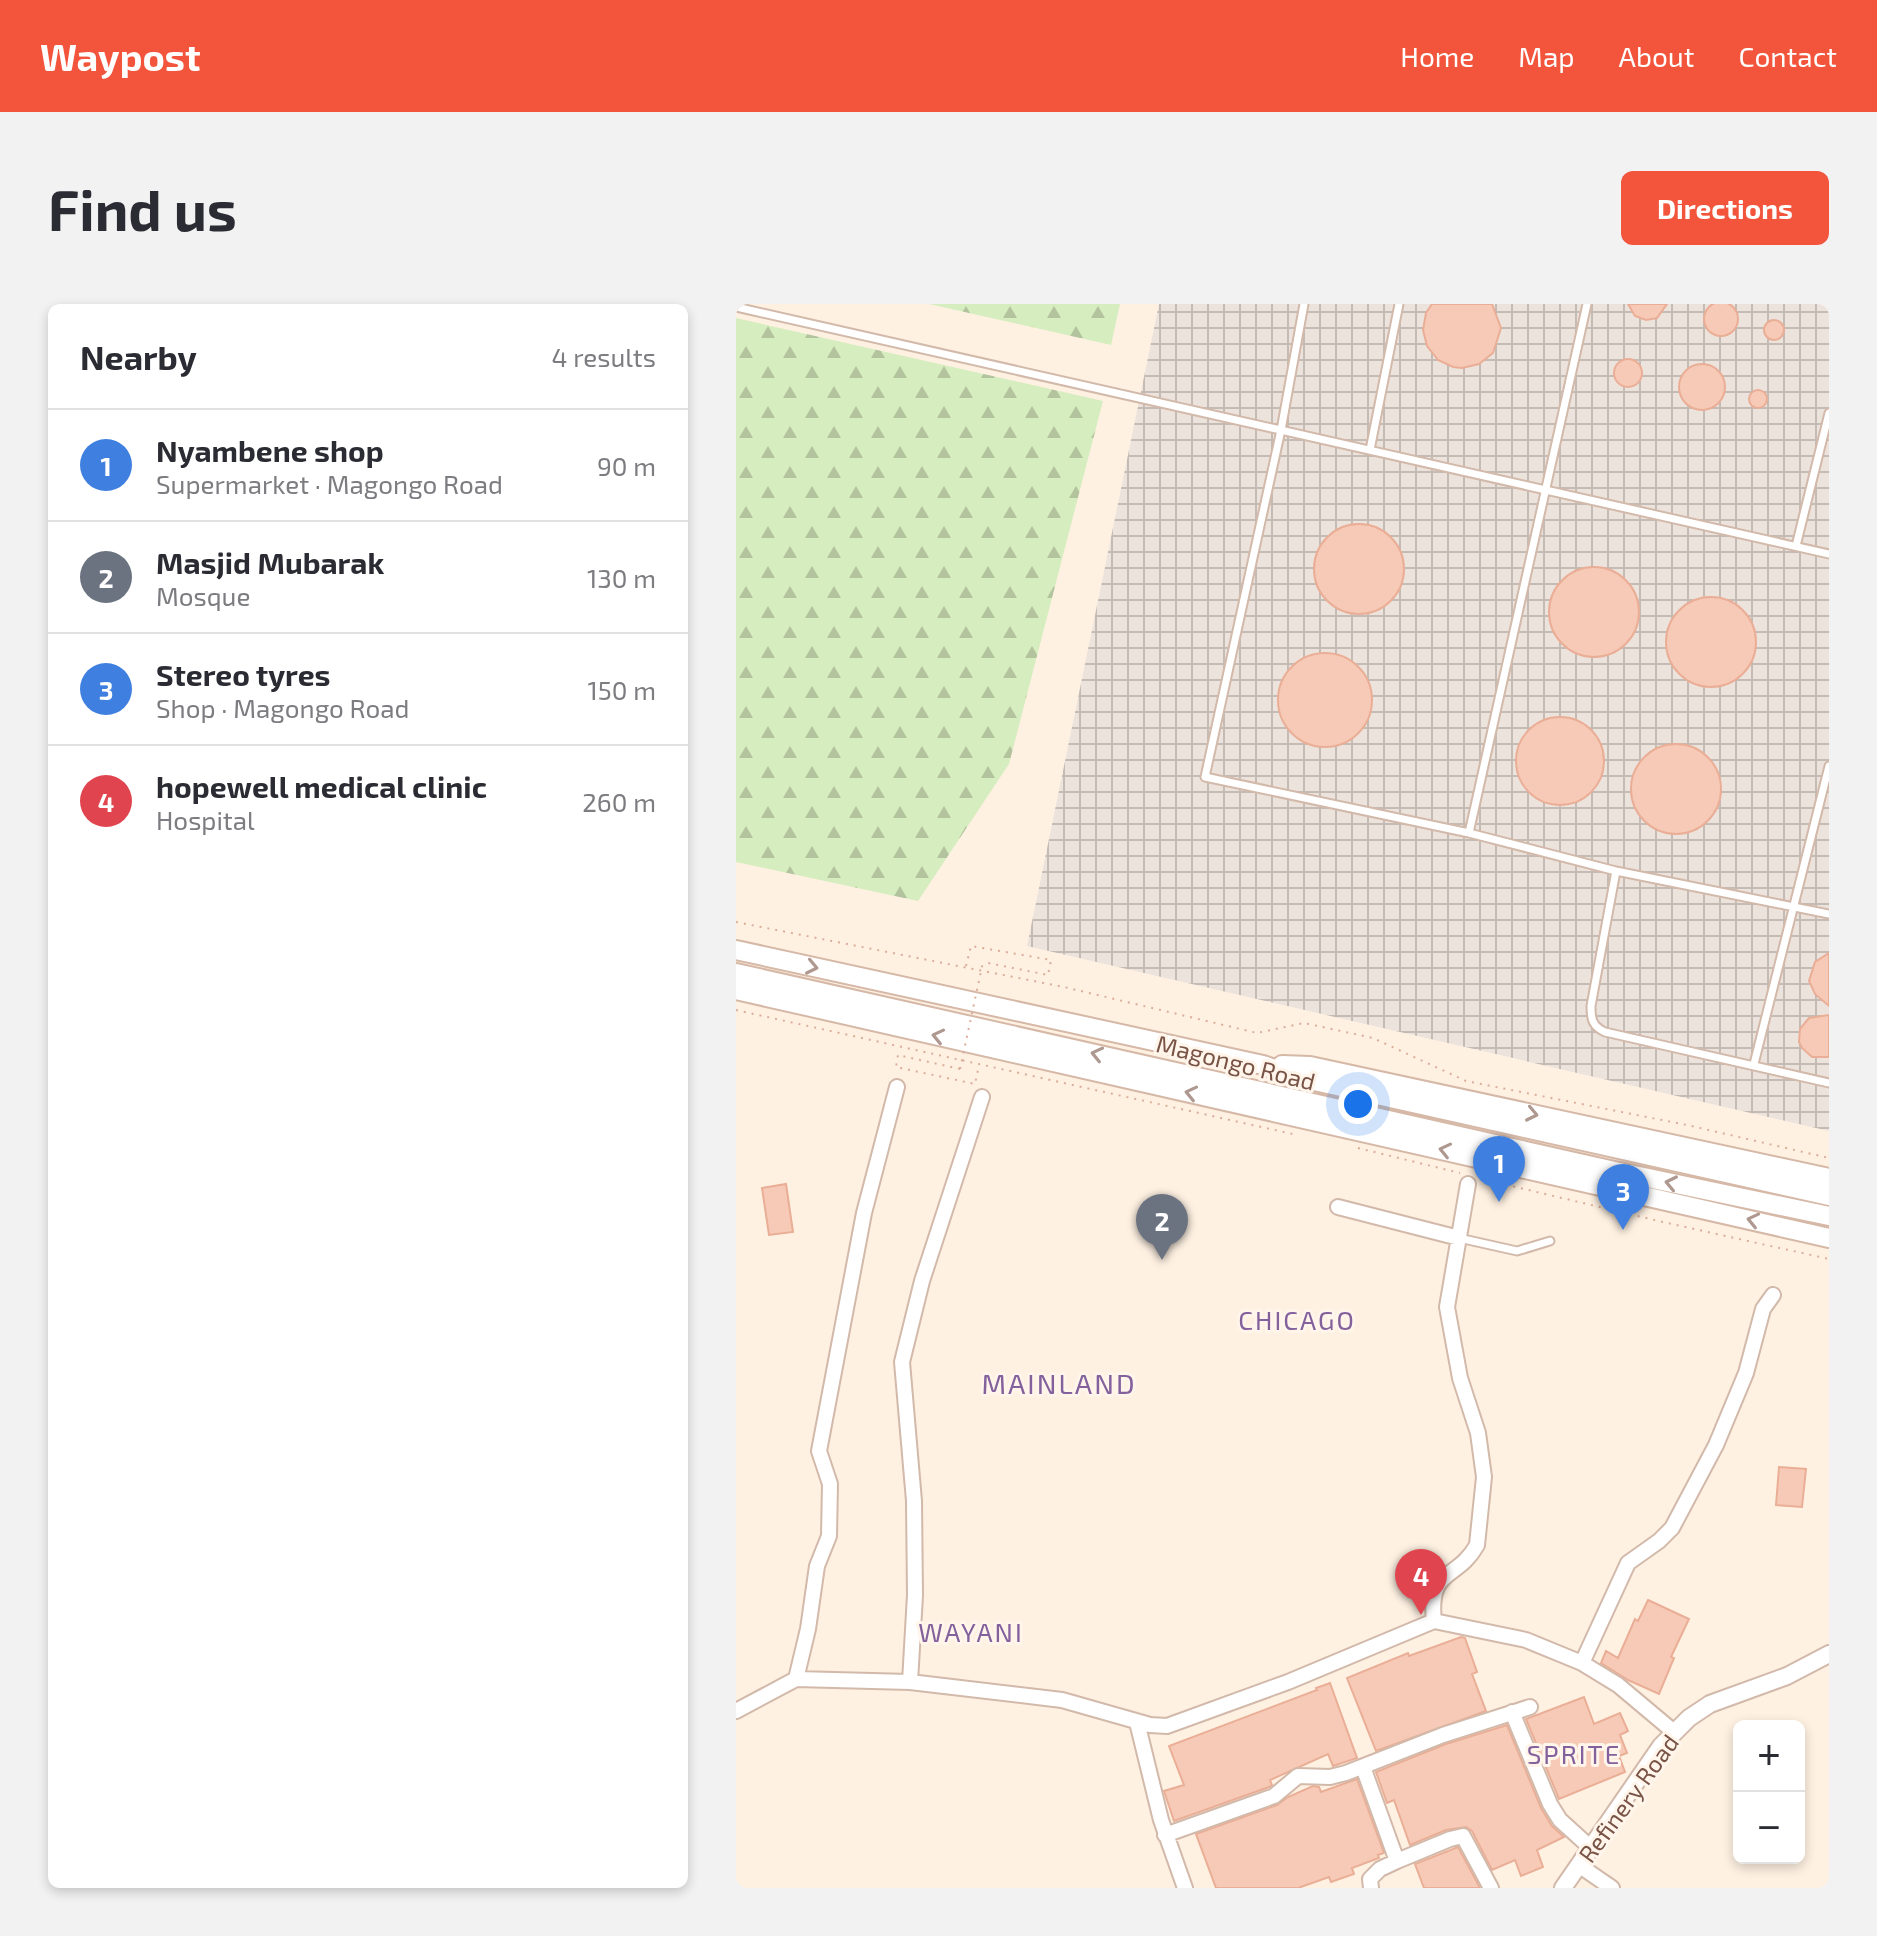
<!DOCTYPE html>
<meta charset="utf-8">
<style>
body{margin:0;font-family:"Exo 2",sans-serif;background:#f2f2f3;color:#2b2b33}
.controls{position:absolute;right:24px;bottom:24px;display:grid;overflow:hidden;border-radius:12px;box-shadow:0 4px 12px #0003}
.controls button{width:72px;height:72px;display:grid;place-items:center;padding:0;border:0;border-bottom:2px solid #e1e1e2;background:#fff;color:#2b2b33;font:40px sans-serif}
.you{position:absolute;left:622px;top:800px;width:28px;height:28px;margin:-20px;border:6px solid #fff;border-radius:50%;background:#1a73e8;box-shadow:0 0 0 12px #1a73e833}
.badge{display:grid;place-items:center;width:52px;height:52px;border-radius:50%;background:#f3553c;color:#fff;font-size:26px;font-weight:700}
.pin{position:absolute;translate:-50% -66px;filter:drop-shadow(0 2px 4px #0008)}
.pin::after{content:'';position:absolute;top:42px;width:28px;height:24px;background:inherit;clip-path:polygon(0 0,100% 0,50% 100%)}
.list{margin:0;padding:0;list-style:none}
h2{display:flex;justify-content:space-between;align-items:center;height:104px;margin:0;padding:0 32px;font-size:34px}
h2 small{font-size:26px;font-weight:400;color:#7c7c81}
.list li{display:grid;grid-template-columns:52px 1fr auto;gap:24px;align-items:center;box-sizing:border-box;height:112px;padding:0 32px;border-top:2px solid #e1e1e2}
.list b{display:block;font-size:30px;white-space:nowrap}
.list p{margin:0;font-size:26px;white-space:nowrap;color:#7c7c81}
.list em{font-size:26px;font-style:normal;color:#7c7c81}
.map{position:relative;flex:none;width:1093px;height:1584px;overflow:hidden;border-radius:12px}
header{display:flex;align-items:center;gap:48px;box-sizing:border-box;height:112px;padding:0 40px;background:#f3553c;color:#fff}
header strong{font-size:38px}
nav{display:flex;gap:44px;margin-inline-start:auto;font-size:28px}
.intro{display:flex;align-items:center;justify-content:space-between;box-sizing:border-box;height:192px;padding:0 48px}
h1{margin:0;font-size:56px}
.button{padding:20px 36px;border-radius:12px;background:#f3553c;color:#fff;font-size:28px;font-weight:700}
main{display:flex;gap:48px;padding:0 48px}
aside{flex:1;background:#fff;border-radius:12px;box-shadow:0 4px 12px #0003}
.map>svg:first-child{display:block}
</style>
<header>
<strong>Waypost</strong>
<nav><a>Home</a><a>Map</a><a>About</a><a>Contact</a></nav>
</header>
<div class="intro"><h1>Find us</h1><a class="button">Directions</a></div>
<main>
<aside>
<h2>Nearby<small>4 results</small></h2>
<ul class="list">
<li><span class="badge" style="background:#3f7fe0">1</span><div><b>Nyambene shop</b><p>Supermarket · Magongo Road</p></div><em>90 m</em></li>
<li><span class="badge" style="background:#6b7280">2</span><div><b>Masjid Mubarak</b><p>Mosque</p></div><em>130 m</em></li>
<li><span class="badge" style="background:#3f7fe0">3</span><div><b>Stereo tyres</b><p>Shop · Magongo Road</p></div><em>150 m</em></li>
<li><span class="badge" style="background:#e0444e">4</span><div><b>hopewell medical clinic</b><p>Hospital</p></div><em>260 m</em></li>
</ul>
</aside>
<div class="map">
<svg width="1093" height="1584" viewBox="0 0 1093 1584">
<defs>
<pattern id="industrial-grid" width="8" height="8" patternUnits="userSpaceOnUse" patternTransform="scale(2)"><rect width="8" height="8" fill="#ede3dd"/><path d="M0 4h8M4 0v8" fill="none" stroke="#c5bbb5"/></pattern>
<pattern id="forest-firs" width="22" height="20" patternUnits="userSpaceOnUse" patternTransform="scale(2)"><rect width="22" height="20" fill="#d6edbf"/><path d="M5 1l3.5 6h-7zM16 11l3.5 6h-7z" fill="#b2c39d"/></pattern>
</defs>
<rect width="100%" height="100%" fill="#fef1e2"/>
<path fill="url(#industrial-grid)" d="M423 0H1093V827L291 642Z"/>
<path fill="url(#forest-firs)" d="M193 0H384L375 41Z
M0 14 367 97 273 460 182 597 0 558Z"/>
<path fill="#f6cab7" stroke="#eaae96" stroke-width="2" d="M968 15a17 17 0 1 1 34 0a17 17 0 1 1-34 0Z
M696 0H756L765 24 757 49 743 60 726 64 717 63 702 56 691 42 687 26 690 9Z
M892 0H931L921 14 910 16 899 12Z
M1028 26a10 10 0 1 1 20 0a10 10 0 1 1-20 0Z
M878 69a14 14 0 1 1 28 0a14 14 0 1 1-28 0Z
M943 83a23 23 0 1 1 46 0a23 23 0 1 1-46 0Z
M1013 95a9 9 0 1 1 18 0a9 9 0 1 1-18 0Z
M578 265a45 45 0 1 1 90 0a45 45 0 1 1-90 0Z
M813 308a45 45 0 1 1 90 0a45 45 0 1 1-90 0Z
M930 338a45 45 0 1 1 90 0a45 45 0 1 1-90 0Z
M542 396a47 47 0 1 1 94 0a47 47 0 1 1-94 0Z
M780 457a44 44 0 1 1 88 0a44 44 0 1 1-88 0Z
M895 485a45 45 0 1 1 90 0a45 45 0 1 1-90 0Z
M1093 649V702L1079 690 1073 677 1079 658Z
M1093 711V753H1076L1066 744 1063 738 1064 725 1073 714Z
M50 880 57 928 33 931 26 884Z
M1043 1163 1070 1165 1066 1203 1040 1201Z
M912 1296 953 1315 935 1353 938 1354 923 1390 892 1376 865 1359 870 1347 882 1354 899 1315 902 1317Z
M725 1333 729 1334 741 1368 736 1370 750 1407 640 1447 611 1374 672 1349 673 1352Z
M594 1379 621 1454 597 1462 592 1450 534 1476 536 1481 533 1483 438 1517 428 1487 448 1481 433 1442 581 1386 580 1384Z
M848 1393 858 1420 884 1409 892 1427 884 1431 891 1449 883 1452 889 1468 823 1495 790 1415Z
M771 1421 805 1504 816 1522 828 1533 801 1546 807 1563 785 1572 779 1556 756 1566 736 1527 730 1523 710 1526 674 1541 658 1496 651 1499 640 1468 710 1440Z
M621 1475 648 1549 642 1551 643 1554 616 1564 618 1570 595 1578 593 1573 562 1584H480L460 1530 541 1501 552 1493 577 1482 583 1483 585 1488Z
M722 1543 744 1584H688L679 1560Z"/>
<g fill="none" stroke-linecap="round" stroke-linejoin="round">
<defs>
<path id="service" d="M568 0 545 126 469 473 733 529 880 567 1093 610
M0 3 1093 250
M634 146 663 0
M1060 242 1093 109
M733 529 851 0
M880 567 855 702C855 715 856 722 869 728L1093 779
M1018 760 1093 462
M723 934 781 947 814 937"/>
<path id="minor" d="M602 903 723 934
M698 1317C692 1263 721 1277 741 1241L748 1173 742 1129 724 1074 711 1003 732 880
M846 1359 892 1259 923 1237 936 1224 980 1141 1010 1069 1027 1005 1037 991
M60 1375 72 1325 81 1262 93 1232 94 1180 83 1147 128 909 161 783
M174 1378 179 1291 178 1197 166 1058 186 977 246 793
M0 1407 60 1375 174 1378 326 1396 414 1421 431 1422 552 1378 698 1317 790 1336 846 1359 882 1381 938 1428
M776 1408 814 1500 824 1516 856 1545
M401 1418 425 1516 449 1584
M627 1463 661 1557 644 1565 634 1575 635 1584
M429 1531 538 1492 562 1472 594 1473 610 1469 707 1431 794 1403
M661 1557 714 1535 727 1532 755 1584
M844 1562 876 1584"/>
<path id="tertiary" d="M827 1584 925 1442 953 1414 974 1400 1051 1372 1093 1350"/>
<path id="secondary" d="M0 646 527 761 565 774 1093 892
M0 669 874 866 1093 912
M0 686 1093 934
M546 761 574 762 1093 874"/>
</defs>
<use href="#service" stroke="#d2b9aa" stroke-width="11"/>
<use href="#minor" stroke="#d2b9aa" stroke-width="18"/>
<use href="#tertiary" stroke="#d2b9aa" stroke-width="20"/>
<use href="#secondary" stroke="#d6b8a7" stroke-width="22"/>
<path stroke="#dbad9a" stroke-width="2" stroke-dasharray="2 6" stroke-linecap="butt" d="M0 618 328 683 521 729 568 719 637 734 730 777 951 821 1093 854
M230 662 235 642 315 656 312 671 247 658
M0 706 557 830
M224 765 162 751 160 763 239 780 243 761
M622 844 724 869
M746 875 927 918 1093 955"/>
<use href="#service" stroke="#fff" stroke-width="7"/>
<use href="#minor" stroke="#fff" stroke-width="14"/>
<use href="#tertiary" stroke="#fff" stroke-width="16"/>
<use href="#secondary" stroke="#fff" stroke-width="18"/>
<path stroke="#dbad9a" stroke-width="2" stroke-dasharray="2 6" stroke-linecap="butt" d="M224 765 247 658"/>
</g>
<defs><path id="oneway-chevron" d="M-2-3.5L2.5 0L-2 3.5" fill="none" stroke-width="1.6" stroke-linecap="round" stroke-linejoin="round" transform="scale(2)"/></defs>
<g stroke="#ae9890">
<use href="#oneway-chevron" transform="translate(76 663) rotate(12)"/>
<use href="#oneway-chevron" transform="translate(202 732) rotate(-167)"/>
<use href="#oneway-chevron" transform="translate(361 750) rotate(-167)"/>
<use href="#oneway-chevron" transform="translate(455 789) rotate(-167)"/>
<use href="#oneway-chevron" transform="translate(796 810) rotate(12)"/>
<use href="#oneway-chevron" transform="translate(709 846) rotate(-167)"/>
<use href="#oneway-chevron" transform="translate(935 879) rotate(-168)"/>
<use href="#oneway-chevron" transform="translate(1017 916) rotate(-167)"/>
</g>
<g text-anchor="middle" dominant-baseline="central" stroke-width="6" stroke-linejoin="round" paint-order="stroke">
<g font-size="24" fill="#785346" stroke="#fff5ea">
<text transform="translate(500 758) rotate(14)">Magongo Road</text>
<text transform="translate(892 1494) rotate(-54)">Refinery Road</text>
</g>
<g font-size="26" letter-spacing="2" fill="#83619c" stroke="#fff5ea">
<text x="561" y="1015">CHICAGO</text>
<text x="235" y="1327">WAYANI</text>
<text x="838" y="1449">SPRITE</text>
</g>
<g font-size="28" letter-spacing="2" fill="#83619c" stroke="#fff5ea">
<text x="323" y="1079">MAINLAND</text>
</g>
</g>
</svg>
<div class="controls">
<button>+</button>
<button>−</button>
</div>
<div class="you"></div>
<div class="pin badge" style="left:763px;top:898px;background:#3f7fe0">1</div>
<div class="pin badge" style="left:426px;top:956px;background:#6b7280">2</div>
<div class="pin badge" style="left:887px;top:926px;background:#3f7fe0">3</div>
<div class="pin badge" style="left:685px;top:1311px;background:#e0444e">4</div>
</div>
</main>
